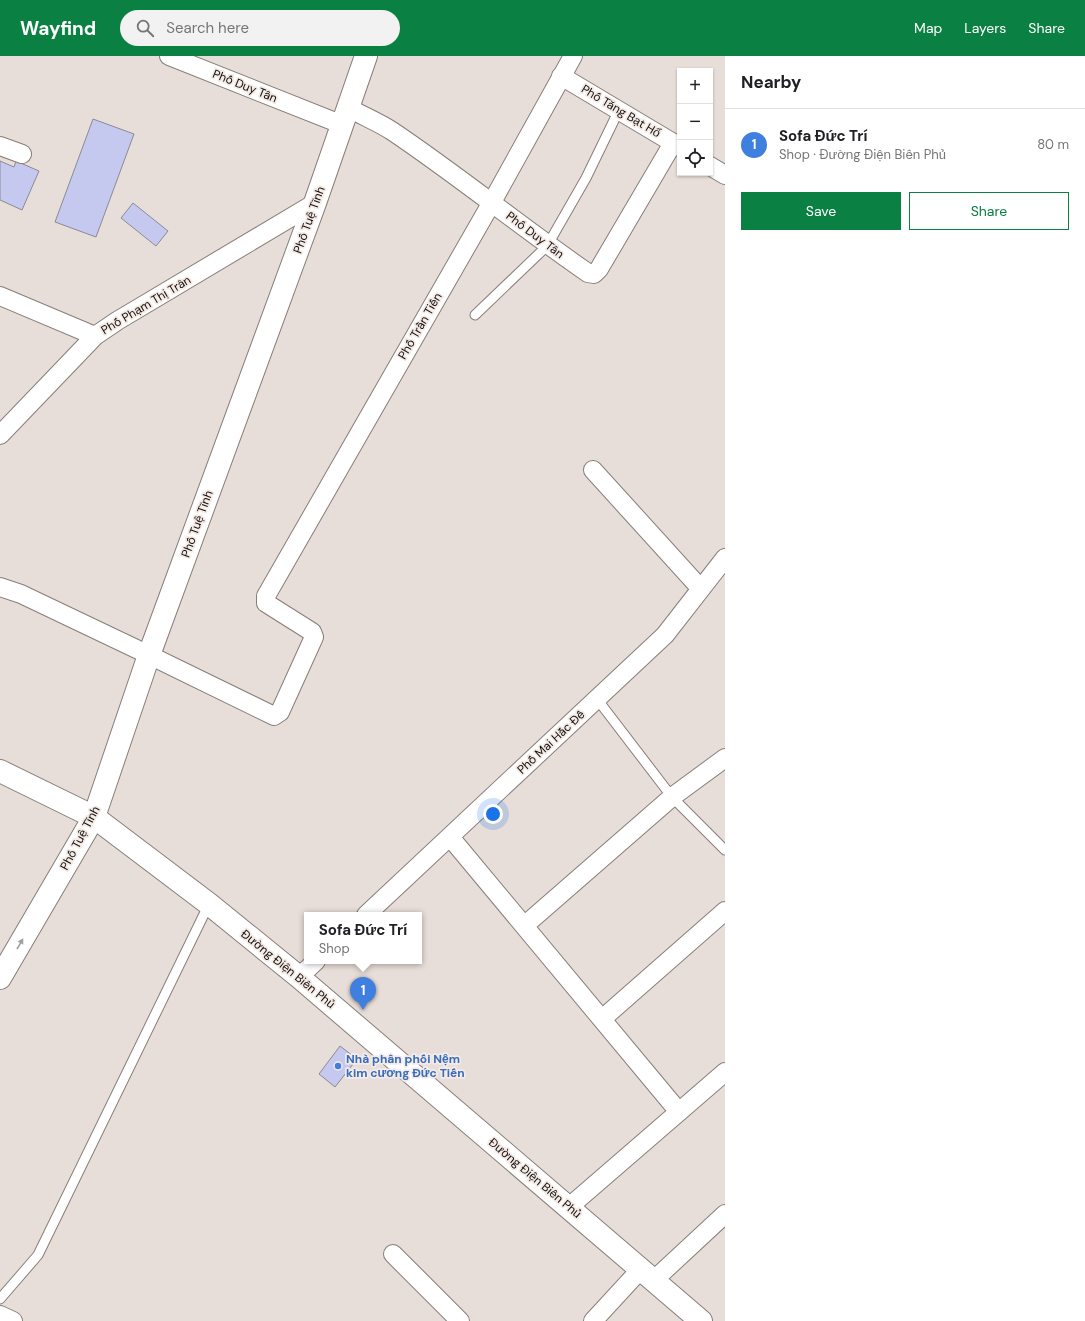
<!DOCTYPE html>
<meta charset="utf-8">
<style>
body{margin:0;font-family:"DM Sans",sans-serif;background:#f2f2f2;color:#202124}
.controls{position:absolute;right:12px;top:12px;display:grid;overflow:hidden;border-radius:0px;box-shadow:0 1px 3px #0004}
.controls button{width:36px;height:36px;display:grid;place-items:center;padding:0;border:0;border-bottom:1px solid #e0e0e0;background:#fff;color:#202124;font:20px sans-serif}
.you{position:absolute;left:493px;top:758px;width:14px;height:14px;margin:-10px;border:3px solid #fff;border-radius:50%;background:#1a73e8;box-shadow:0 0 0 6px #1a73e833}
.badge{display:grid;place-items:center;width:26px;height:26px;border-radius:50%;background:#0b8043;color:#fff;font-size:13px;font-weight:700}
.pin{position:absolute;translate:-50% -33px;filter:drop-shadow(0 1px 2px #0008)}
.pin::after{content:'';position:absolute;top:21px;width:14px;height:12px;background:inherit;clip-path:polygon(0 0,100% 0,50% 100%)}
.popup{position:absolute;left:304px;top:856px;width:118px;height:52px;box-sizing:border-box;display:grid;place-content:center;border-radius:0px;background:#fff;filter:drop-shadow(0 1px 3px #0005);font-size:13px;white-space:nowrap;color:#757577}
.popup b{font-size:15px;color:#202124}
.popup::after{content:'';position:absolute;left:50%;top:100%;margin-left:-8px;border:8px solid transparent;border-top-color:#fff}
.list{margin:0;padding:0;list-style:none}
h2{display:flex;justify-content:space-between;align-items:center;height:52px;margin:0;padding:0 16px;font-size:17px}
h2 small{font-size:13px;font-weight:400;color:#757577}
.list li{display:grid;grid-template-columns:26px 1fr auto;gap:12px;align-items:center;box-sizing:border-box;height:72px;padding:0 16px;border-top:1px solid #e0e0e0}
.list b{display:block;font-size:15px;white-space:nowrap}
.list p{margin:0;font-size:13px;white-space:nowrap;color:#757577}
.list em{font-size:13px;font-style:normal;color:#757577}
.actions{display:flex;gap:8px;padding:12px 16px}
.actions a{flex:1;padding:9px 0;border:1px solid #0b8043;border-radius:0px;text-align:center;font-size:14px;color:#0b8043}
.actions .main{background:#0b8043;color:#fff}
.icon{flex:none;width:22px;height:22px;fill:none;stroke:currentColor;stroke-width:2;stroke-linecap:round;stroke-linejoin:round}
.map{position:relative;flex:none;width:725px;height:1265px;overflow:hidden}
header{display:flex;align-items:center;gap:24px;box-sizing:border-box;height:56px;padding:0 20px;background:#0b8043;color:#fff}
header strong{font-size:19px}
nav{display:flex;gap:22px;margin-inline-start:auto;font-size:14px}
.search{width:280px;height:36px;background:#f2f2f2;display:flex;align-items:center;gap:10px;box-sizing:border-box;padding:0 14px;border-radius:22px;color:#757577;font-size:15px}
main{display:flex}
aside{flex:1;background:#fff}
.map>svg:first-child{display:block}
</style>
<header>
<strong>Wayfind</strong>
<div class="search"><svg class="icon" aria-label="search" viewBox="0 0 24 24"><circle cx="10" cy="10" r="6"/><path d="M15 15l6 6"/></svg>Search here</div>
<nav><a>Map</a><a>Layers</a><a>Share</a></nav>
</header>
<main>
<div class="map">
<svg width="725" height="1265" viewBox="0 0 725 1265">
<rect width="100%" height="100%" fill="#e8ded9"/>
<path fill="#c6c9ef" stroke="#898a93" d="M93 63 134 78 96 181 55 166Z
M0 105 14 111 16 105 39 115 22 154 0 144Z
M133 147 168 175 156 190 121 162Z
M340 990 357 1003 335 1031 319 1018Z"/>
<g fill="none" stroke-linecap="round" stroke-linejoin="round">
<defs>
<path id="service" d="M475 259 547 190 586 122 619 54
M597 643 672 741 725 794
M0 1243 38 1199 209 848"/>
<path id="minor" d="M169 0 343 69
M561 20 680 91
M349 52C363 60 378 66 392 75 459 120 521 171 588 217L594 218 599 213 673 87
M0 90 22 98
M710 110 725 119
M0 240 95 280
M0 379 95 280 117 265 315 147
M593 414 701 533
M0 531 21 538 149 599 274 660 280 656 314 581 312 576 266 547V540L492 146 573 0
M450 781 679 1056
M366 859 665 579 725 502
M524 870 672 741 725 702
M299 921 316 905
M602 963 725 855
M569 1151 725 1016
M393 1198 460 1265
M654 1224 725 1158
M0 1259 13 1265
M593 1265 641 1213"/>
<path id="tertiary" d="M0 922 94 761 149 599 315 147 366 0"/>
<path id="secondary" d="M0 715 94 761 209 848 299 921 701 1265"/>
</defs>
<use href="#service" stroke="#877e79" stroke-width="11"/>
<use href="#minor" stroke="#877e79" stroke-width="20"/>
<use href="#tertiary" stroke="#877e79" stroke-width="24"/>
<use href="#secondary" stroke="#877e79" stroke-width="24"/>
<use href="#service" stroke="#fff" stroke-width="9"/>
<use href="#minor" stroke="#fff" stroke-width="18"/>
<use href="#tertiary" stroke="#fff" stroke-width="22"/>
<use href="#secondary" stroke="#fff" stroke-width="22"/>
</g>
<defs><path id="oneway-solid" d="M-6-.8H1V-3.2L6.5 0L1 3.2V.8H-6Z"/></defs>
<use fill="#a09f9e" href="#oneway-solid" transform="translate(20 888) rotate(-60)"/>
<circle fill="#3f7fe0" stroke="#f5ebe6" stroke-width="1.5" cx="338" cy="1010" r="4"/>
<g text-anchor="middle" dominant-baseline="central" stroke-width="3.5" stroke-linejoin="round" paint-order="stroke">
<g font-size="12" fill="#120f0d" stroke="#f5ebe6">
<text transform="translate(245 30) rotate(22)">Phố Duy Tân</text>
<text transform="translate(621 55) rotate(31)">Phố Tăng Bạt Hổ</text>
<text transform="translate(309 164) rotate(-70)">Phố Tuệ Tĩnh</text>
<text transform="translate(535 179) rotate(37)">Phố Duy Tân</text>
<text transform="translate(146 249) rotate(-31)">Phố Phạm Thị Trân</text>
<text transform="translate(420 270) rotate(-60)">Phố Trần Tiến</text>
<text transform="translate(197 468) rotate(-70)">Phố Tuệ Tĩnh</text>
<text transform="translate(551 686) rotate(-43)">Phố Mai Hắc Đế</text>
<text transform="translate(80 782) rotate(-62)">Phố Tuệ Tĩnh</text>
<text transform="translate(288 913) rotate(39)">Đường Điện Biên Phủ</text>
<text transform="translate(535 1122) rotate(40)">Đường Điện Biên Phủ</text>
</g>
<g font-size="12" font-weight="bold" fill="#366cbe" stroke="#f5ebe6" text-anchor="start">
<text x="346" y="1003">Nhà phân phối Nệm<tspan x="346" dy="14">kim cương Đức Tiến</tspan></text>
</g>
</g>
</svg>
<div class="controls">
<button>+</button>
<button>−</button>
<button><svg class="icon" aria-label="locate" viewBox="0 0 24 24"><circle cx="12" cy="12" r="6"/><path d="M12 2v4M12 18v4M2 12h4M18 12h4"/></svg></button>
</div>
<div class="you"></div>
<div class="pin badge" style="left:363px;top:954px;background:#3f7fe0">1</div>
<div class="popup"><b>Sofa Đức Trí</b>Shop</div>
</div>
<aside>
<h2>Nearby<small></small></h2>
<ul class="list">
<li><span class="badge" style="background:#3f7fe0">1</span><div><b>Sofa Đức Trí</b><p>Shop · Đường Điện Biên Phủ</p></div><em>80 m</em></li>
</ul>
<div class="actions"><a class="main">Save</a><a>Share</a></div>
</aside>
</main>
